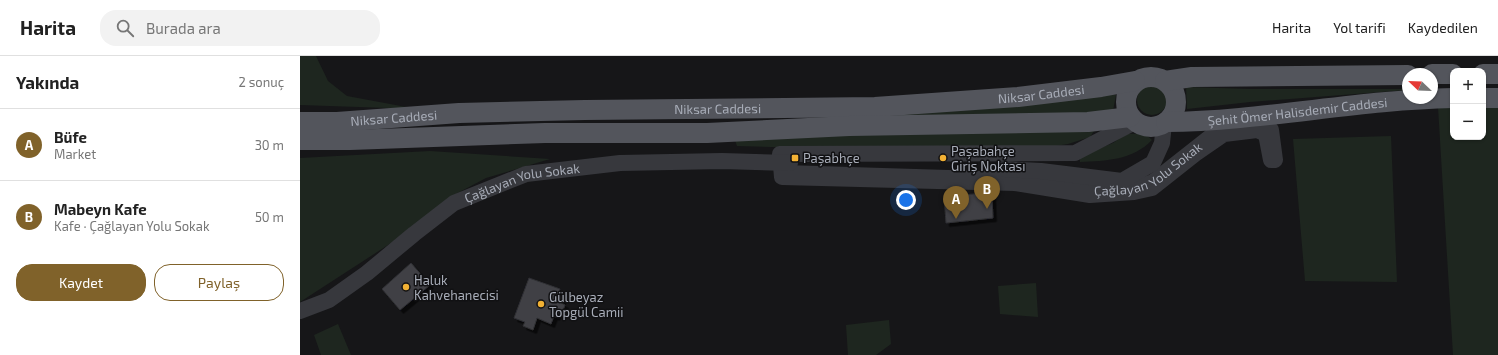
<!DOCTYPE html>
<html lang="tr">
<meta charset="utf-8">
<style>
body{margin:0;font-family:"Exo 2",sans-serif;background:#f2f2f2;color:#222}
.controls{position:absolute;right:12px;top:12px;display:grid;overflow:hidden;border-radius:8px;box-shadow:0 1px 3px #0004}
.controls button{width:36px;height:36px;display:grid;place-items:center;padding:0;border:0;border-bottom:1px solid #e0e0e0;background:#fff;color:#222;font:20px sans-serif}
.compass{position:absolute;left:1102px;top:12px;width:36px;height:36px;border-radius:50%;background:#fff;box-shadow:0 1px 3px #0004;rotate:293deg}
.you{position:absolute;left:606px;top:144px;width:14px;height:14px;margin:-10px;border:3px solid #fff;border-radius:50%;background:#1a73e8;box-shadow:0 0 0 6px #1a73e833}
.badge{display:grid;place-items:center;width:26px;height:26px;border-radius:50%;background:#80622a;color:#fff;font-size:13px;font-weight:700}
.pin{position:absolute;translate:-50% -33px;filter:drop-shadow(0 1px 2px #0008)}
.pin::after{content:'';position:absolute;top:21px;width:14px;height:12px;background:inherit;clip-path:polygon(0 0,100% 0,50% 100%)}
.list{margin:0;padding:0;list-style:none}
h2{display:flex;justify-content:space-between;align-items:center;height:52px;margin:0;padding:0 16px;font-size:17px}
h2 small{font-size:13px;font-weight:400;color:#767676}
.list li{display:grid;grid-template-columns:26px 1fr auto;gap:12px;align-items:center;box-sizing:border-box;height:72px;padding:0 16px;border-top:1px solid #e0e0e0}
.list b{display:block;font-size:15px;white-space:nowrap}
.list p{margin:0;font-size:13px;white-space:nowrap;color:#767676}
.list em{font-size:13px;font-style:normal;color:#767676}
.actions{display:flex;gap:8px;padding:12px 16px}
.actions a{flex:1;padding:9px 0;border:1px solid #80622a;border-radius:16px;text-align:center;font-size:14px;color:#80622a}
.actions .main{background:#80622a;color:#fff}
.icon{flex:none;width:22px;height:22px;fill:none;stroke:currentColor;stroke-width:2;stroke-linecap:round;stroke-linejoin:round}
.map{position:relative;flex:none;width:1198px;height:299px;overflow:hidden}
header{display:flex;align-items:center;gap:24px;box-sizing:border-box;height:56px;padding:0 20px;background:#fff;border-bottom:1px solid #e0e0e0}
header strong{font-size:19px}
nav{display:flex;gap:22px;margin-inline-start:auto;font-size:14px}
.search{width:280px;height:36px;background:#f2f2f2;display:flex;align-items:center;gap:10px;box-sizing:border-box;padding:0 14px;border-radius:16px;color:#767676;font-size:15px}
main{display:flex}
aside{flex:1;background:#fff}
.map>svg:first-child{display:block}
</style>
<header>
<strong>Harita</strong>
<div class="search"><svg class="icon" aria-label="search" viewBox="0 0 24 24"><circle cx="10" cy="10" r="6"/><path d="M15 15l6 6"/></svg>Burada ara</div>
<nav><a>Harita</a><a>Yol tarifi</a><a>Kaydedilen</a></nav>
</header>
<main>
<aside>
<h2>Yakında<small>2 sonuç</small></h2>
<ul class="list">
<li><span class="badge">A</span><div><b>Büfe</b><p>Market</p></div><em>30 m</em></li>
<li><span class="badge">B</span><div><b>Mabeyn Kafe</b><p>Kafe · Çağlayan Yolu Sokak</p></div><em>50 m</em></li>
</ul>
<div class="actions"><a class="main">Kaydet</a><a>Paylaş</a></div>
</aside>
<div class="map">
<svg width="1198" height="299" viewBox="0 0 1198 299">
<defs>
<filter id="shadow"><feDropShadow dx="3.5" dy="3.5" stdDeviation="0" flood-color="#0009"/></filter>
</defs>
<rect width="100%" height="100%" fill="#161618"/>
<path fill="#1e261f" d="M0 0H16L28 25 47 40 117 53 0 49Z
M837 44a15 15 0 1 1 30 0a15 15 0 1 1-30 0Z
M886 31 951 33H1108V34L950 46 887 53Z
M803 38 816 39 812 60 536 61Z
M1183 49H1198V299H1153L1138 51 1153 50V81H1183Z
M794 75 790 81 768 88 744 92H506L437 90 435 84 491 79Z
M826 78C836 78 845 76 852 84 833 104 806 105 780 106V100L813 87Z
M1091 80 1097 226 1005 225 993 83Z
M130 95 250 103 186 122 152 140 108 176 0 246V102Z
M736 227 738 261 700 258 698 230Z
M589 264 591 288 576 299H548L546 269Z
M38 268 51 299H21L14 279Z"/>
<path fill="#404145" stroke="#303034" filter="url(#shadow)" d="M683 137V140H692L693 162 646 167 644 141Z
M111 207 130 229 100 254 82 233Z
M229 222 260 233 258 239 263 241 261 247 265 249 262 257 259 256 256 261 254 260 251 268 237 262 233 274 223 270 225 266 214 262Z"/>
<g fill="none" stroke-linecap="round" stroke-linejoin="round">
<g stroke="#37383d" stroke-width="16">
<path id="s1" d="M485 107 484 117 714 124 791 135 832 133 853 126 919 74 958 69 971 74 975 104H971L966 78 957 74 924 78 895 98 852 132 834 136 790 139 715 127 482 121 480 98 775 97 835 66"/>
<path d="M704 113 741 115 822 125 853 107 862 87 864 68"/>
<path id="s2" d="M0 255 29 244 67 217 114 178 154 147 226 118 320 107 422 105 490 107"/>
</g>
<g stroke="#53555c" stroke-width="20">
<path d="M1132 18H1153"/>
<path d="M1183 18H1198"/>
<circle cx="851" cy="46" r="25"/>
<path d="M865 25 892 21 1108 19"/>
<path d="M1183 42H1198"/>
<path id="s3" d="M0 66H37L159 57 285 54 575 51 718 41 801 31 835 25"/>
<path id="s4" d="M866 66C962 65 1057 44 1153 42"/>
<path d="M0 84H50L245 77H407L549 70 788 66 830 61"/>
</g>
</g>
<g fill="#f2b134" stroke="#111113" stroke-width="1.5">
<rect x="491" y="98" width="8" height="8" rx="2"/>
<circle cx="643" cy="102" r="4"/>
<circle cx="106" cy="231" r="4"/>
<circle cx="241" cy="248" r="4"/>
</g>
<g text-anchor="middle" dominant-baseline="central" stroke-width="3" stroke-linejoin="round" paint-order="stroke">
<g font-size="13" fill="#a8adb8" stroke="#111113">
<text stroke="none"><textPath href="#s3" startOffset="742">Niksar Caddesi</textPath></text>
<text stroke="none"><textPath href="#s3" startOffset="418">Niksar Caddesi</textPath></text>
<text stroke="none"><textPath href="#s4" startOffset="132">Şehit Ömer Halisdemir Caddesi</textPath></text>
<text stroke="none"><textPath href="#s3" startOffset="94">Niksar Caddesi</textPath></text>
<text stroke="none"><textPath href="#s1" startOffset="381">Çağlayan Yolu Sokak</textPath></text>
<text stroke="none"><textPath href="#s2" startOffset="261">Çağlayan Yolu Sokak</textPath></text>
</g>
<g font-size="13" fill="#a8adb8" stroke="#111113" text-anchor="start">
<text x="651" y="95">Paşabahçe<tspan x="651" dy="15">Giriş Noktası</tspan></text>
<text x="503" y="102">Paşabhçe</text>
<text x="114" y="224">Haluk<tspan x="114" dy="15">Kahvehanecisi</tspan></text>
<text x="249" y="241">Gülbeyaz<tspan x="249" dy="15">Topgül Camii</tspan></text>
</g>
</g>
</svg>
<div class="controls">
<button>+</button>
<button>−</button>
</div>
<svg class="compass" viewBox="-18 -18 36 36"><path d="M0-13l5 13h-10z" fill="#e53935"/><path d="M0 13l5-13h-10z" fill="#767676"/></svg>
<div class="you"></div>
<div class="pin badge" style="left:656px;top:163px">A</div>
<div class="pin badge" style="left:687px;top:153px">B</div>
</div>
</main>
